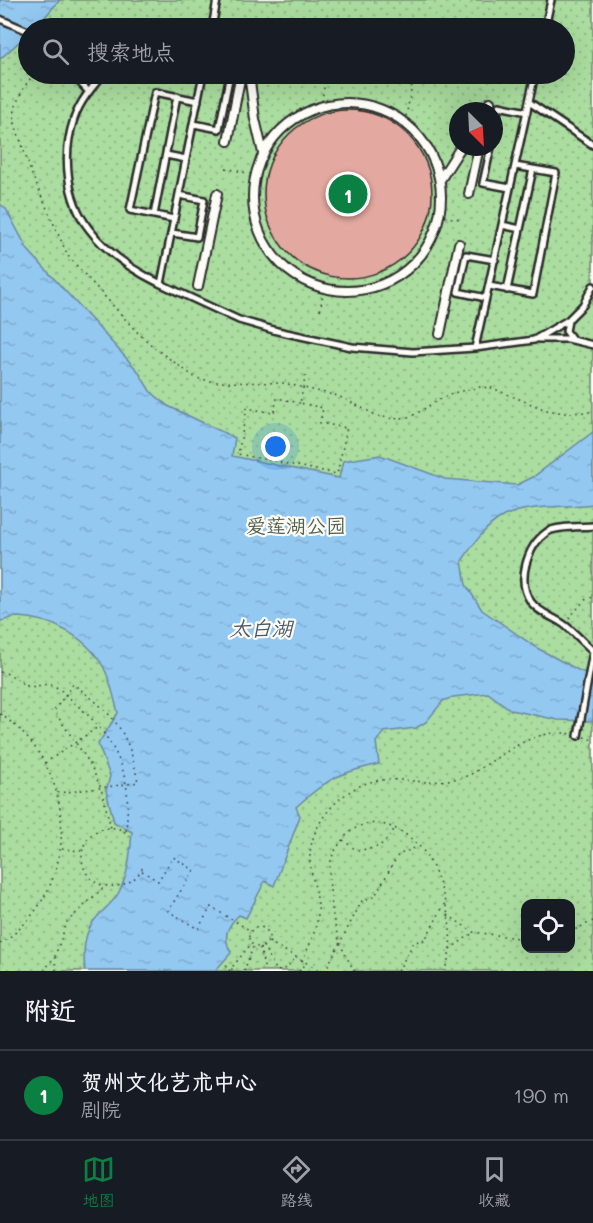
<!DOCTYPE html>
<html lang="zh">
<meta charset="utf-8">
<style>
body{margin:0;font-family:Mali,"LXGW WenKai TC",sans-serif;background:#242831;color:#f1f3f6}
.controls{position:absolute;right:18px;bottom:18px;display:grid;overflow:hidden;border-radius:12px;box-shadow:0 6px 24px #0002}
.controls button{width:54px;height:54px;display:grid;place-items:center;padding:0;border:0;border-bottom:2px solid #363941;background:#171b24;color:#f1f3f6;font:30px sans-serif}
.compass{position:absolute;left:449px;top:102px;width:54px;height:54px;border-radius:50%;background:#171b24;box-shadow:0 6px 24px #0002;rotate:156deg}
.you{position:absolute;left:276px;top:447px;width:21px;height:21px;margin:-15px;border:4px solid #fff;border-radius:50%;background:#1a73e8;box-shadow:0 0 0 9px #1a73e833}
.badge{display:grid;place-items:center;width:39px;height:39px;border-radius:50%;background:#0b8043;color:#fff;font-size:20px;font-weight:700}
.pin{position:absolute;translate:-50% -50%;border:3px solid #fff;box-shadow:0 2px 6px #0006}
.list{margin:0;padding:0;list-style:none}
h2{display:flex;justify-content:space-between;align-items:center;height:78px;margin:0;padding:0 24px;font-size:26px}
h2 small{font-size:20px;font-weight:400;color:#9ea1a6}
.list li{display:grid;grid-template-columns:39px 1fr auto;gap:18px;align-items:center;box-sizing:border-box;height:90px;padding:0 24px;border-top:2px solid #363941}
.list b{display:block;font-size:22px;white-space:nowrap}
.list p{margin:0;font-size:20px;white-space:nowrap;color:#9ea1a6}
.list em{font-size:20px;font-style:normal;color:#9ea1a6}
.icon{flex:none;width:33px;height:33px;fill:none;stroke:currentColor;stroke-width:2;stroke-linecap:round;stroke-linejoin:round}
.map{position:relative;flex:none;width:593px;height:971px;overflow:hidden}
.search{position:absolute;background:#171b24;box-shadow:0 6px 24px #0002;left:18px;right:18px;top:18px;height:66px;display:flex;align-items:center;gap:15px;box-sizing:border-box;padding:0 21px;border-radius:33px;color:#9ea1a6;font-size:22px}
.sheet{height:168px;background:#171b24}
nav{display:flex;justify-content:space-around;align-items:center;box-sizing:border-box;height:84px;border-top:2px solid #363941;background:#171b24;font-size:16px;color:#9ea1a6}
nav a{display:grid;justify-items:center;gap:3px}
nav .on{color:#0b8043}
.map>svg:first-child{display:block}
</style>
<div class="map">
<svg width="593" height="971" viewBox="0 0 593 971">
<defs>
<pattern id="park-dots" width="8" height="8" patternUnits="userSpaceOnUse" patternTransform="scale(1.5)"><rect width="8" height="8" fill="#aadd9f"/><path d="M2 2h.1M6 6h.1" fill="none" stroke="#92be89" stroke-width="1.8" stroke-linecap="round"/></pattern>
<pattern id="water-ripples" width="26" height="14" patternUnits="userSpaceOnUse" patternTransform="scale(1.5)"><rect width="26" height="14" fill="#93c8f1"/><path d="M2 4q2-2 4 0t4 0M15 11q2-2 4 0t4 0" fill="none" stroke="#7faccf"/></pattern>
</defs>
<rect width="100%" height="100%" fill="#fdfcf7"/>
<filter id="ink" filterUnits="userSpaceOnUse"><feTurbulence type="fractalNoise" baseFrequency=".0167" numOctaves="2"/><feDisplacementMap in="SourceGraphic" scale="12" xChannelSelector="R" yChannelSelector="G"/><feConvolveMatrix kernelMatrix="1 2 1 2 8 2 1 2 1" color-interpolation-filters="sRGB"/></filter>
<g filter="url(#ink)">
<path fill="url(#park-dots)" stroke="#6a8465" stroke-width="1.5" fill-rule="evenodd" d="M0 0H593V971H0ZM28 28H564V74H28ZM458 111H494V147H458ZM526 904H570V948H526Z"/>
<path fill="url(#water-ripples)" stroke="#6989a2" stroke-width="1.5" d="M0 0H60L35 28H28V34L0 59Z
M0 204 6 209 28 250 138 371 150 391 168 406 235 438 232 456 339 478 343 461 380 455 445 479 517 485 533 477 593 432V504C564 508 530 504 504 516 487 524 472 546 462 561L466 585 482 610 537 648 578 670 593 676V721L558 720 511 710 488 693 453 697 443 701 426 722 416 728 384 732 376 742 379 764C338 773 327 779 296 807L300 816 274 886 265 881 246 918 239 915C226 927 223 937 231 953L215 971H85C83 952 83 932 97 917 104 909 114 902 119 892 129 873 130 854 132 832L114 822 106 791 110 776 98 744 118 713C114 698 111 682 104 668 88 638 52 618 18 617 12 617 6 620 0 621Z"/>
<path fill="#e3a9a0" stroke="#2b2b2b" stroke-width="1.5" d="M264 194a84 84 0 1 1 168 0a84 84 0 1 1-168 0Z"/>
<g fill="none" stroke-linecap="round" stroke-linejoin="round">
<defs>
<path id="service" d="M0 19 28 31
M212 28 217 0
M545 28 551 0
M72 74 89 92
M104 74C92 87 80 101 74 119 62 154 66 199 89 229 107 253 134 271 161 284
M203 74 161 284 239 320 277 331 352 347 413 352 475 348 534 340 568 320 583 305 593 286
M529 102 593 145
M194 124 219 129 230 74
M494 129 499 106 527 112
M491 147 483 183 510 188
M166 155 186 159
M154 215 177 96
M174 219 130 210 155 92 198 101
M502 225 520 229
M172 233 197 237 204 200 179 195
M489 286 533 294 556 173 515 166
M507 290 533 169
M486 298 458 292 466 255 495 260
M568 321 566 331 572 339
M539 339H568L593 345
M475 348 535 74
M593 526C582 527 556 526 547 532 527 546 516 581 531 602 540 614 555 617 566 626 575 633 584 643 593 651
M578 736 593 651"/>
<path id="pedestrian" d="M249 74 255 119 263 153
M253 197a94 94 0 1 1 188 0a94 94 0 1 1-188 0Z
M484 111 490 102
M228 141 241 74
M440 180 461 147
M469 194 479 147
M198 286 217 194
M440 334 459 244"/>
</defs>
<use href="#service" stroke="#2b2b2b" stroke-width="10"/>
<use href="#pedestrian" stroke="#2b2b2b" stroke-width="12"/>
<path stroke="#2b2b2b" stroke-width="1.5" stroke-dasharray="1.5 4.5" stroke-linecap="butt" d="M34 74 24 87 17 102 14 114 15 124 32 175 68 256 136 331 156 349 196 378 215 382 283 383 338 396 378 416 394 419 408 417 416 414 442 398 457 392 480 387 492 388 546 410 564 413 593 412
M321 107 326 74
M405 122 412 85
M226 168 255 175
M439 216 460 219
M320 310 324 289
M300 403 277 398 274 413 247 408 238 454 337 474 347 428 320 423 323 408 300 403 306 374
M569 618 585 600 593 597
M0 672C15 674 17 682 28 686 36 688 43 683 51 685 61 688 69 698 77 705 103 727 123 756 127 791 128 804 127 819 126 832
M0 714C81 768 83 890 0 944
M584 737 593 740
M45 763 98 727
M57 793C84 790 111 787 138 782 128 730 115 715 73 684L54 711 89 762 101 788 111 828
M130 836C124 830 117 827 109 828 69 831 75 891 116 886 130 884 139 877 144 864
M343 840 356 850C377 849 383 847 395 828
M62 849 81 851
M142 871 158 881 173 857 194 870 168 911 198 929 211 907 251 931
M448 915 473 932 526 939
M249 937a10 10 0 1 1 20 0a10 10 0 1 1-20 0Z
M570 932 593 921
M269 942 321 971
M263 946 277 971
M260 948 265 971
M450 949 473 933
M55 957 56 971
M302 961C309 946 317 930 318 913 319 893 309 874 310 854 312 823 338 793 367 783 388 776 410 782 431 782 443 781 456 779 467 776 474 773 481 768 487 764 513 748 538 728 571 734
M226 966 235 971
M44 971 55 956 67 922 105 886
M229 971 251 944
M244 971 253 947
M278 971 287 967 296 958
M299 971 306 964
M325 971 362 901 375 896 398 855 417 847
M355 971C340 949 333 926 331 898 330 888 328 877 330 866 331 855 337 847 344 838 368 809 406 828 425 853 433 865 439 880 443 895 450 919 455 947 444 971
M398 971 414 942 425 940 445 903"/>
<use href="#service" stroke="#fdfcf7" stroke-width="5"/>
<use href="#pedestrian" stroke="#fdfcf7" stroke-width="8"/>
</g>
</g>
<g text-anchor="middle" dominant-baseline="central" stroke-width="4.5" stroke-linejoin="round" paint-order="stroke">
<g font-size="20" fill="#51604e" stroke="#fdfcf7">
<text x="296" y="525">爱莲湖公园</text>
</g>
<g font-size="21" font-style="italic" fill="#4a5a66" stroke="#fdfcf7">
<text x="261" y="627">太白湖</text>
</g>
</g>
</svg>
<div class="controls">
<button><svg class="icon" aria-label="locate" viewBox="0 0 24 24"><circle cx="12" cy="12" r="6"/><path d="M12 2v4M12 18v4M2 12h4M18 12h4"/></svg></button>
</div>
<svg class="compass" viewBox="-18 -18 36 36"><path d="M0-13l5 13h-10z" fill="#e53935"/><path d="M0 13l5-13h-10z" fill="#9ea1a6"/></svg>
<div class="you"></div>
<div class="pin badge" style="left:348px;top:194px">1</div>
<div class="search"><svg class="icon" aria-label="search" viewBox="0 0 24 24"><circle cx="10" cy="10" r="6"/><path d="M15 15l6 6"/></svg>搜索地点</div>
</div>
<section class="sheet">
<h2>附近<small></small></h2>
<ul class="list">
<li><span class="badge">1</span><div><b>贺州文化艺术中心</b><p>剧院</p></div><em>190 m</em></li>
</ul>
</section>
<nav>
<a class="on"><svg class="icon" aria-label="map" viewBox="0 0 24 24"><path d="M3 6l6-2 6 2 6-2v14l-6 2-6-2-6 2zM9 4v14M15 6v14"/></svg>地图</a>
<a><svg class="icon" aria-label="directions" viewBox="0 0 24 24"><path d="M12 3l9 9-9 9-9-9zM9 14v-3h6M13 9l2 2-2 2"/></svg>路线</a>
<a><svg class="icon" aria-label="saved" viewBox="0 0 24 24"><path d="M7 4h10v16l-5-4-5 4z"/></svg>收藏</a>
</nav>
